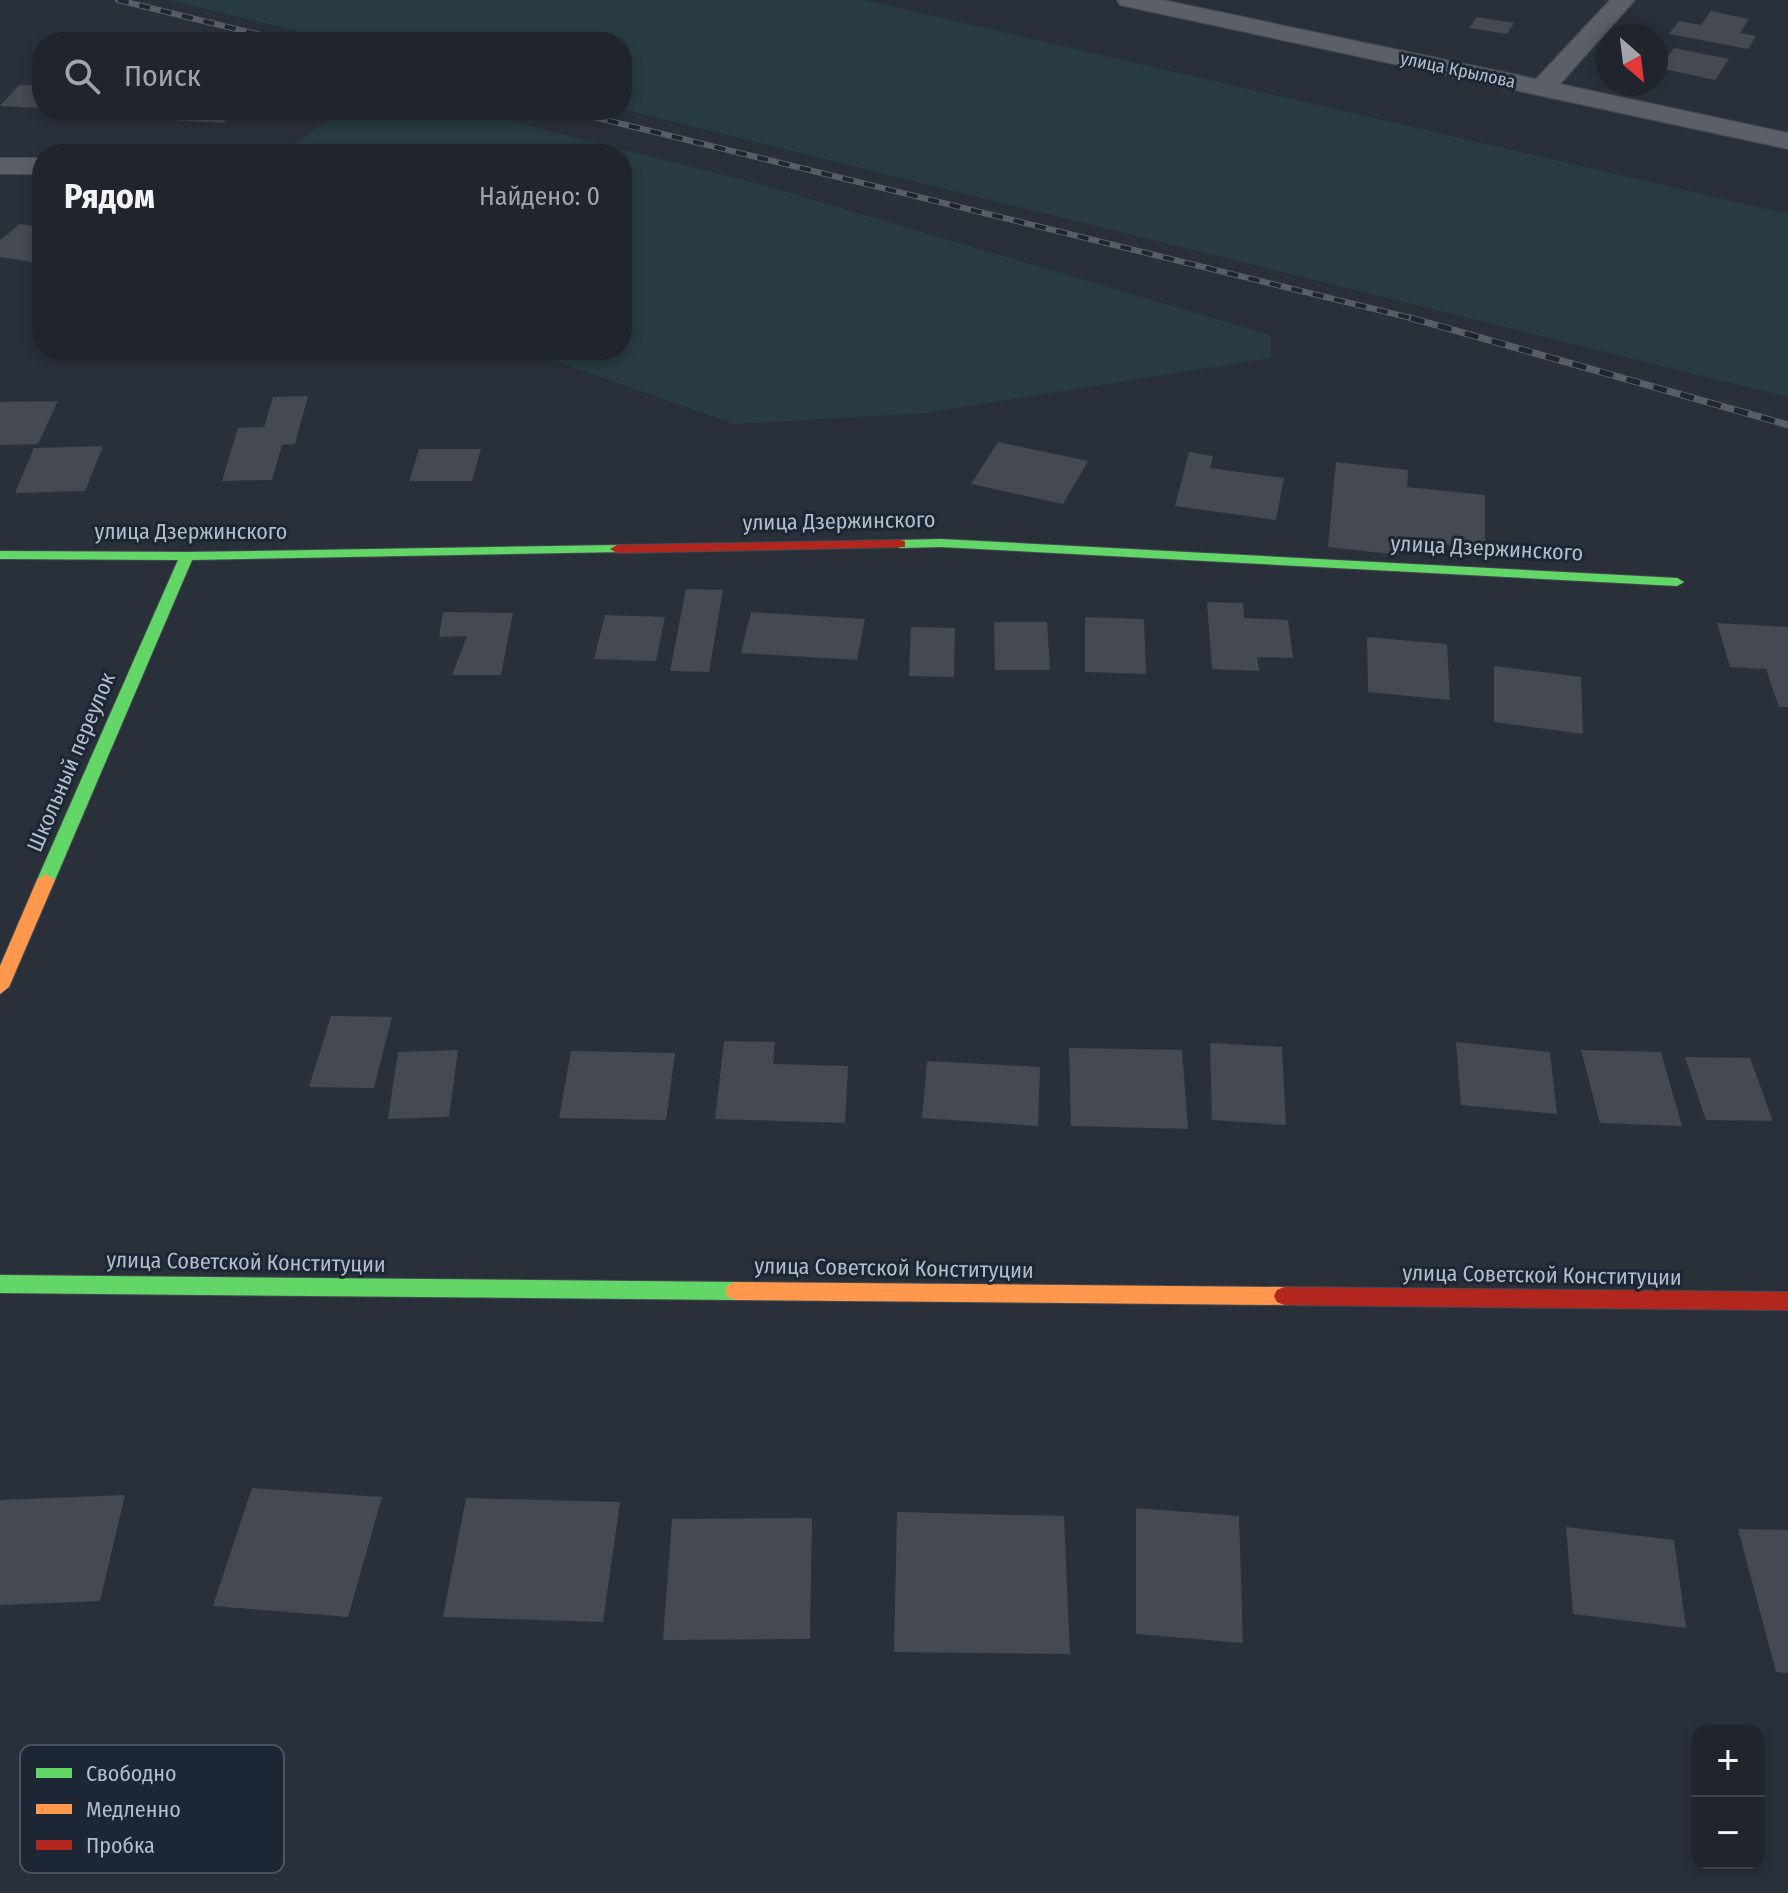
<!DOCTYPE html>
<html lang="ru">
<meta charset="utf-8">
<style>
body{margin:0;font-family:"Fira Sans Condensed",sans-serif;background:#2d3038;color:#f1f3f6}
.controls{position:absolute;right:24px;bottom:24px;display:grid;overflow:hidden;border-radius:16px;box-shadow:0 4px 12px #0003}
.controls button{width:72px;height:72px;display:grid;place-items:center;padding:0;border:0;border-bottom:2px solid #3d4148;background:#20242c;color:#f1f3f6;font:40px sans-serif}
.compass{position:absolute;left:1596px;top:24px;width:72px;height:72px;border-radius:50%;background:#20242c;box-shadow:0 4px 12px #0003;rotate:152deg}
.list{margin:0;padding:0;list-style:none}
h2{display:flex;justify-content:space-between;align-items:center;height:104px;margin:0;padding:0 32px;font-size:34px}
h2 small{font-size:26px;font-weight:400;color:#a2a4a9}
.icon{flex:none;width:44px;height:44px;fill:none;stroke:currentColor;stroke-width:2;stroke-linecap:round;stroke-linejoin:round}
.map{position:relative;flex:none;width:1788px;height:1893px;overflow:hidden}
.search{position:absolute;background:#20242c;box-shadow:0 4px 12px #0003;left:32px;top:32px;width:600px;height:88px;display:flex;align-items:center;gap:20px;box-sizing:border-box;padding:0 28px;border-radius:32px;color:#a2a4a9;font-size:30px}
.panel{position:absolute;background:#20242c;box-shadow:0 4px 12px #0003;left:32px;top:144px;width:600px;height:216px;border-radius:32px}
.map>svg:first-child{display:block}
</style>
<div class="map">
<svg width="1788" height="1893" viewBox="0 0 1788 1893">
<rect width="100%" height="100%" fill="#2a303a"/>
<path fill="#273b40" d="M169 0H864L1788 214V397L622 109V42H343Z
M342 110H467L763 185 1270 335V358L925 413 734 424 544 357 538 350H622V154H294L293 144Z"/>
<path fill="#444952" d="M1711 11 1749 19 1740 33 1756 36 1748 49 1669 34 1679 21 1701 25Z
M1477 17 1514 23 1507 34 1469 28Z
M1674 48 1729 59 1715 80 1659 68Z
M19 85 42 86V108L0 106Z
M91 110H140L136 115 89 113Z
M179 110H234L223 123 170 120Z
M20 224 42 228V260L38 263 0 257V240Z
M308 396 295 444 282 445 272 480 222 481 238 428 264 427 273 397Z
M58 401 38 444 0 445V402Z
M998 442 1088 461 1063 504 971 484Z
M103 446 85 491 15 493 34 448Z
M419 449H481L472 481H409Z
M1189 452 1213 456 1210 468 1284 478 1276 520 1175 506Z
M1336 462 1408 470 1407 487 1485 495V549L1399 539V555L1328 547Z
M686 589 723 590 709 672 670 671Z
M1207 602 1243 603 1244 618 1288 620 1293 658 1257 657 1259 671 1212 669Z
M443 612 513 613 501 675H452L467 636 439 637Z
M751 612 865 619 857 660 741 653Z
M605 615 665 617 656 661 594 659Z
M1085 617 1144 619 1146 674 1085 672Z
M994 622H1047L1050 670H995Z
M1717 623 1788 627V707H1779L1766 669 1730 667Z
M911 627 955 628 954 677 909 676Z
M1367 637 1447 644 1450 700 1368 692Z
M1494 666 1581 677 1583 734 1494 722Z
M331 1016 392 1017 374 1088 309 1087Z
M724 1041 775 1042 773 1064 848 1066 845 1123 715 1119Z
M1456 1042 1550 1052 1557 1114 1461 1105Z
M1210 1043 1282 1047 1286 1125 1212 1120Z
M1069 1048 1182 1050 1188 1129 1071 1126Z
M458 1050 449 1117 388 1119 398 1052Z
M1581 1050 1661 1052 1682 1126 1600 1123Z
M571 1051 675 1053 666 1120 559 1118Z
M1685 1057 1750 1058 1773 1121 1706 1120Z
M927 1061 1040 1067 1038 1126 922 1118Z
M252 1488 382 1497 348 1617 213 1606Z
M125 1495 100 1601 0 1605V1500Z
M466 1498 620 1502 603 1622 443 1617Z
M1136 1508 1239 1516 1243 1643 1136 1634Z
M897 1512 1064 1516 1070 1654 894 1652Z
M812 1518 810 1639 663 1640 672 1519Z
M1566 1527 1674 1540 1686 1628 1573 1614Z
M1738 1529 1788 1530V1673L1776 1672Z"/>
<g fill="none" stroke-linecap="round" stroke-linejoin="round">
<defs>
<path id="street" d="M1117 0H1163L1536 79 1610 0H1635L1560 84 1788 133V149L1129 7 1120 5Z
M0 158H42V174H0Z"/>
<path id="fast" d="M941 539 1677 578 1684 582 1677 586 941 547 900 548 893 544 900 540Z
M617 545 624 549 622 552 192 560 55 880 46 886 37 880 178 560 0 559V551L187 552Z
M0 1275 735 1282 742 1285 745 1291 742 1297 735 1300 0 1293Z"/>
<path id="slow" d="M46 874 55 880 9 987 0 994V966L37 880Z
M735 1282 1284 1287 1291 1290 1294 1296 1291 1302 1284 1305 735 1300 728 1297 725 1291 728 1285Z"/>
<path id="jam" d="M900 540 905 541V547L617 553 610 549 617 545Z
M1284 1287 1788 1292V1310L1284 1305 1277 1302 1274 1296 1277 1290Z"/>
</defs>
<use href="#street" stroke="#464b52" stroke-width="2"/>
<use href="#fast" stroke="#464b52" stroke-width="2"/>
<use href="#slow" stroke="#464b52" stroke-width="2"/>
<use href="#jam" stroke="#464b52" stroke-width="2"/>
<use href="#street" fill="#5b5f67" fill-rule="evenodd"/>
<use href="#fast" fill="#63d668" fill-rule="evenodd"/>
<use href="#slow" fill="#ff974d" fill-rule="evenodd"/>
<use href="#jam" fill="#b3261e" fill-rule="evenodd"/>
<defs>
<path id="rail-far1" d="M118 0 289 42
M565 110 1419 320"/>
<path id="rail" d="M1411 318 1788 425"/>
</defs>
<use href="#rail-far1" stroke="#595e66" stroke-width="6"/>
<use href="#rail" stroke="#595e66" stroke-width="7"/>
<use href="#rail-far1" stroke="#1d2635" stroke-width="4" stroke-dasharray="11" stroke-linecap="butt"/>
<use href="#rail" stroke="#1d2635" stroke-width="5" stroke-dasharray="14" stroke-linecap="butt"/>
</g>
<g text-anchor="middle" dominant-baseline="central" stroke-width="6" stroke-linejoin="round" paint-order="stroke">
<g font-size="18" fill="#b4bdca" stroke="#1d2635">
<text transform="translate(1458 70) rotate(12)">улица Крылова</text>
</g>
<g font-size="22" fill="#b4bdca" stroke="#1d2635">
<text transform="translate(839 521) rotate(-1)">улица Дзержинского</text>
<text x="191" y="531">улица Дзержинского</text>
<text transform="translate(1487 548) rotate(3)">улица Дзержинского</text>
<text transform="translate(71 762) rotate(-67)">Школьный переулок</text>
<text transform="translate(246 1262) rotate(1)">улица Советской Конституции</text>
<text transform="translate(894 1268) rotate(1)">улица Советской Конституции</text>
<text transform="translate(1542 1275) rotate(1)">улица Советской Конституции</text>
</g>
</g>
<rect x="20" y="1745" width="264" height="128" rx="12" fill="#1d2635" stroke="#4a5362" stroke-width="2"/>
<rect x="36" y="1768" width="36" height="10" fill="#63d668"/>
<rect x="36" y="1804" width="36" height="10" fill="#ff974d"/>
<rect x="36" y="1840" width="36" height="10" fill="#b3261e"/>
<g font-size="22" fill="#b4bdca">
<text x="86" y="1781">Свободно</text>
<text x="86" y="1817">Медленно</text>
<text x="86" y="1853">Пробка</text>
</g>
</svg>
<div class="controls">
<button>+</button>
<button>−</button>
</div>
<svg class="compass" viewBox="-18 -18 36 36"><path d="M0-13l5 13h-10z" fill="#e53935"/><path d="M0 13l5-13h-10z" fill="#a2a4a9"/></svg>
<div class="search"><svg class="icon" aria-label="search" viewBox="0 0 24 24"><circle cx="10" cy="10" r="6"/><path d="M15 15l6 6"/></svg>Поиск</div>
<section class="panel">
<h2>Рядом<small>Найдено: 0</small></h2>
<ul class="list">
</ul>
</section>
</div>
